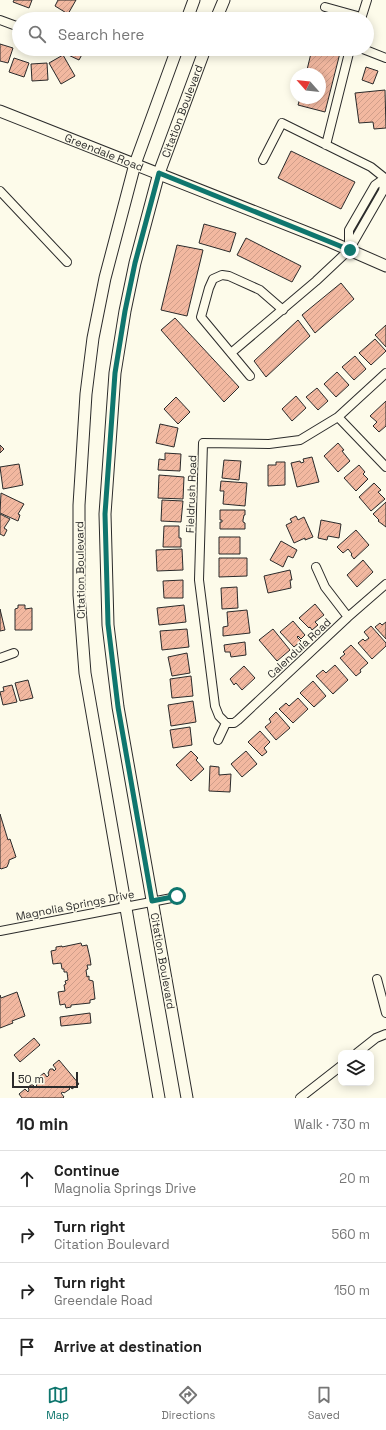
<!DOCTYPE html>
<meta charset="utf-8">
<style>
body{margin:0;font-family:"Space Grotesk",sans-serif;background:#f6f6f6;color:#222}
.controls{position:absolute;right:12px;bottom:12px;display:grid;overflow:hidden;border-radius:8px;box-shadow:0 2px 10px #0003}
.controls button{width:36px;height:36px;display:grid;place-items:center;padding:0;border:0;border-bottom:1px solid #e0e0e0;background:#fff;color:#222;font:20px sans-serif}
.compass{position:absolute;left:290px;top:68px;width:36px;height:36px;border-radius:50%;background:#fff;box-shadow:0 2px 10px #0003;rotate:297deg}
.scale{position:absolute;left:12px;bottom:10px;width:66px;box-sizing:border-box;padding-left:4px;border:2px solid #2b2b2b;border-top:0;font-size:11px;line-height:14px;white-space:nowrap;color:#2b2b2b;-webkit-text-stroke:3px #fdfbea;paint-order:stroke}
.stop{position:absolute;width:12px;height:12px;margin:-9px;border:3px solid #0f766e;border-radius:50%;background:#fff}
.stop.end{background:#0f766e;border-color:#fff;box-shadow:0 1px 4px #0008}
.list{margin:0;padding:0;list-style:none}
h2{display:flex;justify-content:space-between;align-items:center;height:52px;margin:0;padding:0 16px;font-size:17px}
h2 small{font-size:13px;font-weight:400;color:#767676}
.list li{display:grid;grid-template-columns:26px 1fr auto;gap:12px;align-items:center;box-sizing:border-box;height:56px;padding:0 16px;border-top:1px solid #e0e0e0}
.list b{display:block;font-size:15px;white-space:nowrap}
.list p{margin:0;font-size:13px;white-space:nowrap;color:#767676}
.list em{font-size:13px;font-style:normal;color:#767676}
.icon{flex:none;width:22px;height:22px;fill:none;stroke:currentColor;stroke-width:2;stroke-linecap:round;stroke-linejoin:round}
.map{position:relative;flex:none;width:386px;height:1098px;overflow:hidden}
.search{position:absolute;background:#fff;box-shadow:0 2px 10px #0003;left:12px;right:12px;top:12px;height:44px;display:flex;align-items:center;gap:10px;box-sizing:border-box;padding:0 14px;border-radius:22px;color:#767676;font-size:15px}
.sheet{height:276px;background:#fff}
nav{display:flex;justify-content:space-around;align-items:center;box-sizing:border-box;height:56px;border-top:1px solid #e0e0e0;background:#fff;font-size:11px;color:#767676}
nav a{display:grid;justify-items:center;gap:2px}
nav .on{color:#0f766e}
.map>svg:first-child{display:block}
</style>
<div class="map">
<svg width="386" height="1098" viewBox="0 0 386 1098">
<defs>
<pattern id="building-hatch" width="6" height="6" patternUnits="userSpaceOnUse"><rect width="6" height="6" fill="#f2b8a0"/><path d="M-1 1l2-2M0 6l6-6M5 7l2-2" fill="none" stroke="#d09e8a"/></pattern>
</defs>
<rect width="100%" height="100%" fill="#fdfbea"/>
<path fill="url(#building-hatch)" stroke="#2b2b2b" d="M14 0H32L29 8 13 2Z
M58 0H76L68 14 55 6Z
M87 15 88 19H69Z
M0 44 13 48 8 63 0 61Z
M66 49H85L79 60 64 53Z
M312 49H341L325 112 298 105 300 98H320V74H306Z
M63 55 75 76 61 84 49 63Z
M14 58 29 63 24 77 9 72Z
M47 63 48 80 32 81 31 64Z
M366 67 378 71 373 84 362 80Z
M385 90 386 128 374 129 373 122 359 123 355 93Z
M291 151 355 182 341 209 278 178Z
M204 224 236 233 230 252 199 243Z
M246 238 301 266 292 282 237 255Z
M177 245 203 250 187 316 161 310Z
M341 283 354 299 315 333 302 315Z
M175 318 239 387 224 402 161 330Z
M298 320 310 336 266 377 254 361Z
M386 325V347L375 335Z
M375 339 386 351 371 365 359 353Z
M355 356 366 369 354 380 342 367Z
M337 372 349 385 336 397 324 384Z
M317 388 328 401 318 410 306 397Z
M296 396 306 408 292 421 282 409Z
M176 397 190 412 178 424 164 409Z
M386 401V426L379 432 373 426 377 422 370 416Z
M160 424 178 428 174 447 156 443Z
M338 443 344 450 342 451 350 461 338 472 324 456Z
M0 445 4 449 0 453Z
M165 453 181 454 180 471 158 470 159 459 165 460Z
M312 457 319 482 297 487 291 463 300 461 301 463 304 462 303 459Z
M224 460 241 461 239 480 222 478Z
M276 462H285V485L268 486V465H276Z
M19 464 23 485 3 489 0 467Z
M359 465 365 472 363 474 368 479 356 491 344 478Z
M159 475 184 477 183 499 158 498Z
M221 481 247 483 245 506 223 504 224 491H220Z
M374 483 381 490 378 492 385 499 371 511 359 497Z
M1 493 24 504 18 514 20 515 18 521 0 513Z
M162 500 183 501 181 522 161 521Z
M386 502V527L378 521 379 520 373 514Z
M220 510H245V515H244L243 520V522L245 523V529H220V522H222V520H220Z
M0 514 10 519 4 528 7 530 4 536 0 534Z
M296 516 298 520 304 517 313 537 305 540V538L294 543 286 525 292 522 290 519Z
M321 520 341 524 339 538 328 536 327 540 318 538Z
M164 526H179V538H181V547H163Z
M356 530 369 545 354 559 351 555 352 554 348 549 343 553 337 547Z
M219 537H240V554H219Z
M281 541 297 550 293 558 288 556 283 567 270 560Z
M182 549 183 570 157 571 156 550Z
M219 558H247V576L219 577Z
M363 560 373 572 357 587 347 575Z
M290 570 292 580H290L291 588 268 593 264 576Z
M183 580V598H164L163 581Z
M237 587 238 608 222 609 221 588Z
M315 604 324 615 315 622 318 625 312 630 310 627 309 628 299 618Z
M18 605H25V609L32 608V630H15V609L18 608Z
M184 605 186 622 159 625 157 608Z
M0 609 5 630 0 631Z
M247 610 250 633 223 636V627L228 626 227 612Z
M293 621 305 635 301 639 298 636 297 637 301 641 294 647 280 632Z
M386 622V639L375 627 380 623 382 625Z
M371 626 386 643V646L372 659 358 643 363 639 365 641 369 638 364 632Z
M187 629 189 647 162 650 160 631Z
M273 629 290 650 277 661 259 640Z
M245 642 246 655 231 657 230 652H225L224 645Z
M351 645 368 663 360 670 361 672 356 676 340 658 345 654 343 652Z
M187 653 190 673 172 676 168 657Z
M335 665 348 680 333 694 316 676 323 670 326 673Z
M244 666 255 678 242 690 236 683 234 685 230 679Z
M191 676 193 696 172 698 170 679Z
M28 680 33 698 20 701 15 683Z
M313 681 326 696 314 707 300 693Z
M12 685 17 702 3 705 0 692 4 691 3 687Z
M298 698 308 709 293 723 279 709 286 703 289 706Z
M193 701 196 722 171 726 168 705Z
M276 712 290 728 276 740 265 727 271 722 269 719Z
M190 727 192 745 173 748 170 730Z
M260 731 270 742 264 748 267 752 262 756 248 742Z
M191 751 198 758 196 760 204 769 191 781 176 765Z
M246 751 257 764 242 777 231 764Z
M210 766 219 767V775L231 774 230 792 209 791Z
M0 814 8 840 10 839 16 857 9 860V862L7 867 1 869 0 868Z
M81 943 82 946 87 945 90 958 91 965H87L88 969 86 970 87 977 89 976V980L93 981 95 999 90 1000V1003L71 1005V1007L66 1008 65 1004 60 1005 58 992 65 991 64 985 66 984 65 981 68 980 67 972H64V969H62L61 963 53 964 51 951 56 950V947L62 946V947Z
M17 992 25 1016 12 1021 13 1023 0 1028V995L1 998Z
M90 1013 91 1023 61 1026 60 1017Z
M34 1038 40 1045 20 1062 14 1055Z
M59 1060 79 1084 72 1089 70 1086 68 1087 70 1089 64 1093 63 1092 61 1093 64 1097 63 1098H22L19 1094 25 1089 28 1092 29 1090 28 1087 31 1085H33L35 1087 37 1085 34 1081 44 1073 47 1077 49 1075 48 1073 50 1069H53L54 1071 56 1069 53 1065Z"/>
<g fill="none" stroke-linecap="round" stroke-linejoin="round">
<defs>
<path id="street" d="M325 7 361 17
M361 19 367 0
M0 20 19 27
M363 49 386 58
M326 145 350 49
M263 160 282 123 371 167 386 179
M0 191 67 262
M231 353 316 281 349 250 383 191 385 178 375 185 349 230V250
M250 376 201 317 209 288 213 279 222 275 229 276 260 290 283 310
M338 417 386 467
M316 567 325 587 348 617
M0 658 14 653
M226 723 219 716 215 706 199 580 203 443 269 444 300 440 338 417 386 373
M226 723H234L238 720 348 617 386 584
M218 740 226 723
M0 931 177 897
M377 979 386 1013
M357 1053 376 1038 386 1034
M300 1098 341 1066"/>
<g id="secondary">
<path d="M187 19 194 0"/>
<path d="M216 19 224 0"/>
<path id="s1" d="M0 111 331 242 386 266"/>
<path d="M159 1098 85 673 79 595V505L86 394 93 338 105 278 135 164 177 49"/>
<path id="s2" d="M187 1098 118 707 108 625 105 514 115 373 125 311 135 263 159 173 205 49"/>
</g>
</defs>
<use href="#street" stroke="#2b2b2b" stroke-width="10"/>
<use href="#secondary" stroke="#2b2b2b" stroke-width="13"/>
<use href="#street" stroke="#fdfbea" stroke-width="8"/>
<use href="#secondary" stroke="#fdfbea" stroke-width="11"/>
</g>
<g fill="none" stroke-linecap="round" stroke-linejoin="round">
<path stroke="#0f766e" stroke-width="5" d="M177 896 152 901 118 707 108 624 105 514 115 373 125 311 135 263 159 173 350 250"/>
</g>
<g text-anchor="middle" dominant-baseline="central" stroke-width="3" stroke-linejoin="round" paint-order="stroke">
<g font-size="11" fill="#2b2b2b" stroke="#fdfbea">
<text stroke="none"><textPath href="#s2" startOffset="1003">Citation Boulevard</textPath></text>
<text stroke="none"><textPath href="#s1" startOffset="112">Greendale Road</textPath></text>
<text transform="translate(191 494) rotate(-88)">Fieldrush Road</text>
<text transform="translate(80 570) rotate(-91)">Citation Boulevard</text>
<text transform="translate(299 648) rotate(-43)">Calendula Road</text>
<text transform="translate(75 905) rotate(-11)">Magnolia Springs Drive</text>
<text transform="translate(163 961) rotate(80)">Citation Boulevard</text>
</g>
</g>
</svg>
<div class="controls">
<button><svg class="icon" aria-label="layers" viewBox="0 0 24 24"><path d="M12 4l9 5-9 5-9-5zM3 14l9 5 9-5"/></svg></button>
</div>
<svg class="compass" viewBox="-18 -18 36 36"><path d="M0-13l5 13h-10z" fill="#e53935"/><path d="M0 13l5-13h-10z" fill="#767676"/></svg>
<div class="scale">50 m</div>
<div class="stop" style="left:177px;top:896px"></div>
<div class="stop end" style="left:350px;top:250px"></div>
<div class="search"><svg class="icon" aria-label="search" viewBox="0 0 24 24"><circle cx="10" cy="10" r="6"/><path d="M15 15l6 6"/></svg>Search here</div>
</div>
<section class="sheet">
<h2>10 min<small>Walk · 730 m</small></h2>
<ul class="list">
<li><svg class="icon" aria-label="ahead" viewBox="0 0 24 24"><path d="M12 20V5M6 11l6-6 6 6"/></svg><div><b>Continue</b><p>Magnolia Springs Drive</p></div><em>20 m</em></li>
<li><svg class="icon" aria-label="right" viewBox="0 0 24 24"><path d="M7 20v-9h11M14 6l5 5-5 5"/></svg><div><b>Turn right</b><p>Citation Boulevard</p></div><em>560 m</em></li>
<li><svg class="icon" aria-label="right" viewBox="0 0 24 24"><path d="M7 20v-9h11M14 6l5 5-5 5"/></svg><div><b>Turn right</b><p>Greendale Road</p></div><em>150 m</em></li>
<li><svg class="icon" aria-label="arrive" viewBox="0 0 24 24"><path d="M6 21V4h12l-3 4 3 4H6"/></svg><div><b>Arrive at destination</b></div></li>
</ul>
</section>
<nav>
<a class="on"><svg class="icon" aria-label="map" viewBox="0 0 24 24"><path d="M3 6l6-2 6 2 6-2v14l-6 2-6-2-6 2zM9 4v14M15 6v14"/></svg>Map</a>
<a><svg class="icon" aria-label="directions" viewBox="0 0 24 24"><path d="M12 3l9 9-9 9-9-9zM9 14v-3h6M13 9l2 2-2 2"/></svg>Directions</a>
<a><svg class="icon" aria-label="saved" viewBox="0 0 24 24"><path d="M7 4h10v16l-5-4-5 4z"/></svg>Saved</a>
</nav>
